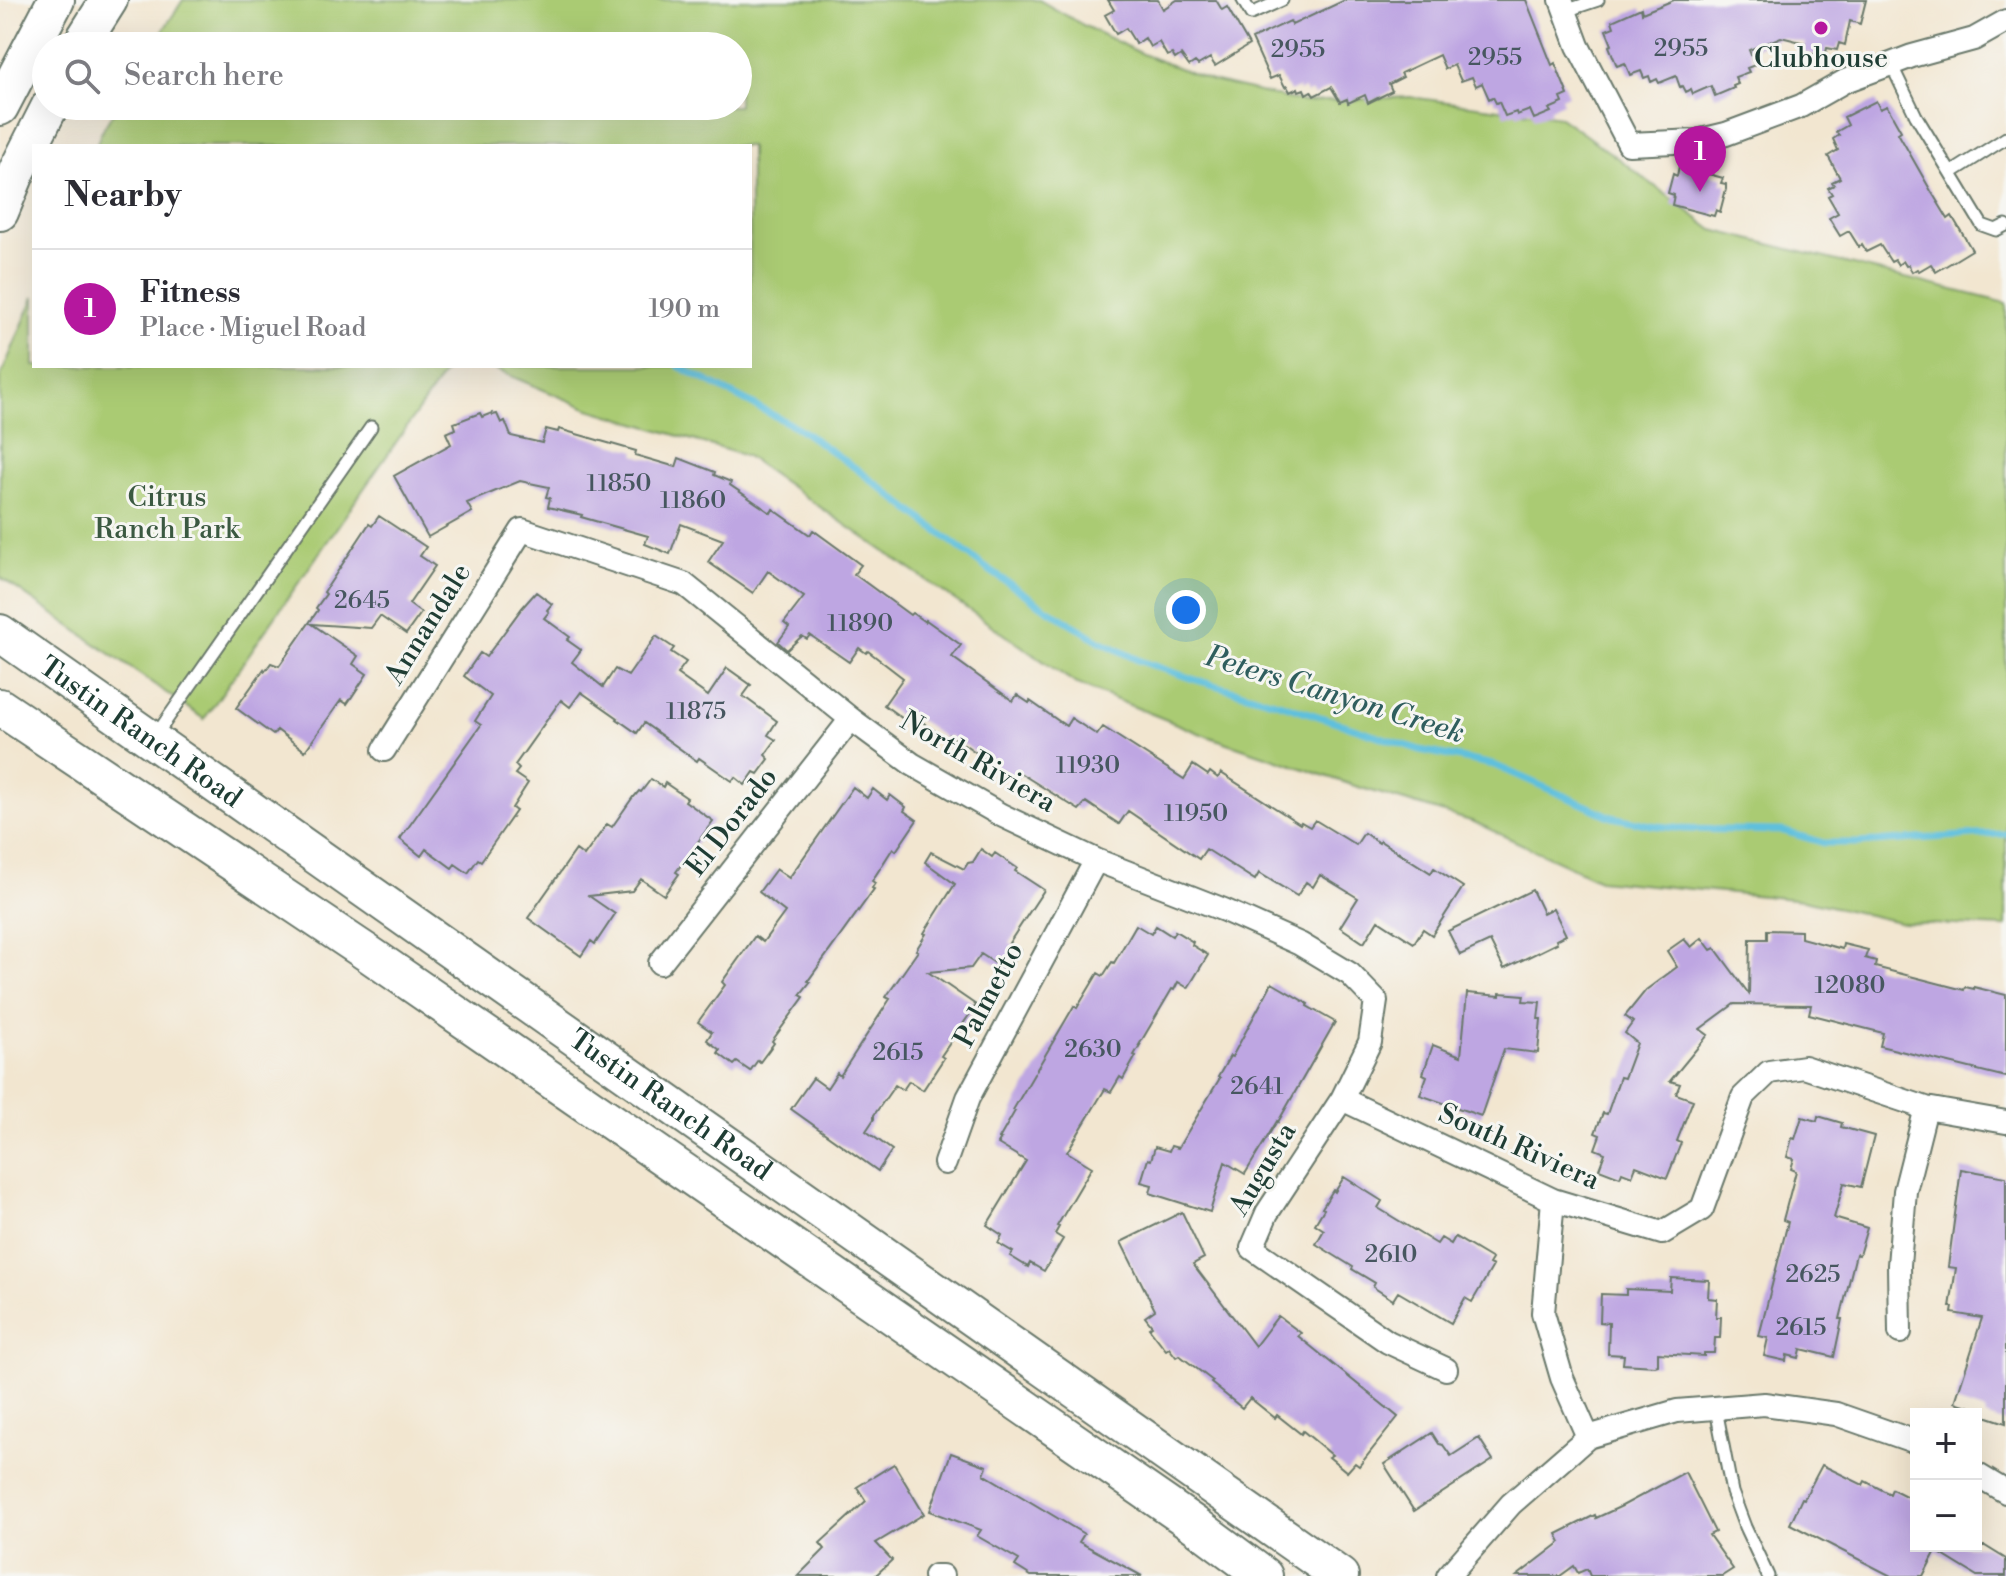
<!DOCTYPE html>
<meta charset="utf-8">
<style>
body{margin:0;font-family:"Libre Bodoni",serif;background:#f2f2f3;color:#2b2b33}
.controls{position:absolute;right:24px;bottom:24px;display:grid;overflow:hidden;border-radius:0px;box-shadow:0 8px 32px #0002}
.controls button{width:72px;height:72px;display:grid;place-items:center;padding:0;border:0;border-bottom:2px solid #e1e1e2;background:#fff;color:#2b2b33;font:40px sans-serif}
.you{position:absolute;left:1186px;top:610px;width:28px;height:28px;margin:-20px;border:6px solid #fff;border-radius:50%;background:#1a73e8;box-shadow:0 0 0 12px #1a73e833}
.badge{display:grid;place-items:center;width:52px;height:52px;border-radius:50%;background:#b5179e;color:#fff;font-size:26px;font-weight:700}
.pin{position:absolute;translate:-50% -66px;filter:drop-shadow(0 2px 4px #0008)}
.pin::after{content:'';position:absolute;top:42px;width:28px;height:24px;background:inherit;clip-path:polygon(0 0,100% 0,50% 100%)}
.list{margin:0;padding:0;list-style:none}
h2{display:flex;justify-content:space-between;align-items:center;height:104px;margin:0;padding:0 32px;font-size:34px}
h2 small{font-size:26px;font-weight:400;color:#7c7c81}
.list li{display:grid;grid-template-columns:52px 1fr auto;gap:24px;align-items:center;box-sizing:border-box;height:120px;padding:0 32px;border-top:2px solid #e1e1e2}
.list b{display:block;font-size:30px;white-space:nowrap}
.list p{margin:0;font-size:26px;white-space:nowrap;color:#7c7c81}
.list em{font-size:26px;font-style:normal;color:#7c7c81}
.icon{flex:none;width:44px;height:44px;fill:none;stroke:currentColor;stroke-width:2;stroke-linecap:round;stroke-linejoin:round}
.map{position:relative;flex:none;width:2006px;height:1576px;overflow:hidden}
.search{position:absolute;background:#fff;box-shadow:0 8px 32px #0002;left:32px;top:32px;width:720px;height:88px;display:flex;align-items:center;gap:20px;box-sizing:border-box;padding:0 28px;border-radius:44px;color:#7c7c81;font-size:30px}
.panel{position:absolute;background:#fff;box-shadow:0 8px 32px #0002;left:32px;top:144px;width:720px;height:224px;border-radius:0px}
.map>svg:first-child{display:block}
</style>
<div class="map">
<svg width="2006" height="1576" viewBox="0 0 2006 1576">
<rect width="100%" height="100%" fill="#f6f6f2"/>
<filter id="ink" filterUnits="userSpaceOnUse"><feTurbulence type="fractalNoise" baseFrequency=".0125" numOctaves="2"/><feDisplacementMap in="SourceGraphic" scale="16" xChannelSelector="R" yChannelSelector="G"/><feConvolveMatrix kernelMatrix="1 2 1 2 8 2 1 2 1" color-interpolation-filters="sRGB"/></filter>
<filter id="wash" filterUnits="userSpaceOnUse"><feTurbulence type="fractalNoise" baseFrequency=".006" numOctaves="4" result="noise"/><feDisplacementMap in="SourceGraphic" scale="32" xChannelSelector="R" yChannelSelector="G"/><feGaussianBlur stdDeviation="1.8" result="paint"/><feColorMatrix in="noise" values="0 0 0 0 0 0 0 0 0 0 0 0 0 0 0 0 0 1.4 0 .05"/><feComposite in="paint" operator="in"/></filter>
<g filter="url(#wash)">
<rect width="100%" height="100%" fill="#f2e6d0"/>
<path fill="#aacb73" stroke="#648454" stroke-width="2" d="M183 0H1039L1085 26 1142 54 1212 81 1302 102 1410 97 1560 117 1619 159 1713 230 2006 303V927L1903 923 1804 900 1599 880 1474 822 1355 786 1204 735 1075 683 746 456 589 409 487 366H750V146H96L101 133 117 106H738V46H153Z
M34 297V366H449L204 719 0 577V378Z"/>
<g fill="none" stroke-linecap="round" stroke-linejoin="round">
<path stroke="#5fc0dd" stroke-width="7" d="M678 366 798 428 854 467 986 568 1047 609 1100 641 1140 661 1196 680 1279 703 1420 750 1494 765 1612 817 1651 825 1684 829 1783 831 1824 843H1859L1975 835 2006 834"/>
</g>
<g id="blocks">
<path fill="#bea6e2" d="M1108 0H1158L1163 9 1177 0H1216L1222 10 1227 7 1249 45 1215 66 1210 58 1198 65 1195 62 1189 66 1181 55 1175 59 1172 54 1167 56 1159 42 1150 47 1145 38 1136 44 1126 28 1116 34 1105 15 1114 10Z
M1345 0H1526L1552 65 1555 63 1568 95 1561 98 1563 103 1549 109 1551 112 1534 119 1530 110 1517 115 1516 112 1505 116 1499 102 1496 103 1493 97 1489 99 1482 83 1476 86 1472 77 1461 81 1454 65 1445 69 1439 55 1401 73 1403 77 1389 84 1392 91 1368 103 1365 95 1348 103 1347 99 1340 102 1331 87 1314 96 1311 91 1306 94 1304 89 1299 91 1298 88 1290 92 1287 86 1285 87 1279 75 1270 79 1252 39 1290 21 1292 25Z
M1674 0H1866L1860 24 1850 21 1845 45 1839 43 1837 50 1827 48 1825 57 1803 52 1805 43 1781 37 1749 50 1755 65 1747 68 1749 72 1735 77 1738 84 1733 86 1734 88 1715 96 1711 86 1693 94 1691 89 1685 92 1682 86 1680 87 1676 76 1659 83 1657 79 1651 82 1649 76 1644 78 1641 71 1630 75 1625 63 1617 66 1609 46 1612 45 1606 30 1614 27 1612 21 1641 8 1642 13Z
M1876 101 1880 109 1887 106 1901 131 1898 133 1931 191 1948 219 1952 216 1972 250 1936 272 1931 264 1919 271 1917 269 1912 272 1908 265 1906 266 1903 261 1898 265 1895 260 1891 262 1880 245 1866 252 1862 245 1859 247 1849 231 1840 236 1829 218 1838 213 1828 196 1832 194 1828 188 1834 185 1832 182 1840 178 1828 156 1838 150 1833 139 1839 135 1836 132 1848 125 1844 117Z
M1679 166 1723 178 1721 183 1726 184V189L1720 212 1716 210 1714 216 1672 205 1674 195 1668 193 1673 174 1677 176Z
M480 413 482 417 492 413 493 415 497 414 501 423 505 421 511 436 542 443 546 429 558 432 559 429 636 451 635 455 676 467 679 458 715 472 714 475 731 482 730 485 771 513 773 509 810 535 813 530 861 565 854 574 910 615 912 613 925 622 926 620 961 645 952 657 1013 701 1017 695 1029 703 1030 701 1066 726 1071 718 1097 735 1103 727 1184 779 1193 765 1208 775 1210 772 1218 778 1221 773 1300 824 1301 822 1310 827 1315 820 1356 845 1364 833 1379 843 1380 841 1431 873 1434 868 1463 887 1432 935 1423 929 1414 943 1378 920 1364 943 1340 927 1358 898 1320 875 1313 887 1306 882 1297 896 1259 873 1255 880 1206 849 1199 859 1128 811 1119 824 1086 802 1079 810 1020 773 1015 780 964 744 963 745 949 735 946 739 911 714 906 721 884 705 903 678 868 651 866 653 859 648 849 662 810 635 807 639 802 636 787 650 778 642 789 627 784 623 804 597 768 571 753 593 708 562 723 540 681 524 670 554 645 544 648 536 581 517 582 515 548 507 550 498 546 497 549 487 520 481 467 503 472 512 428 537 394 476 451 444 446 433 456 429 454 423Z
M379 516 426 547 420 556 435 566 409 604 421 613 406 634 380 616 371 628 312 624 358 656 353 664 367 674 347 704 341 700 305 751 277 730 273 735 236 708 264 669 265 671 271 663 279 666 318 610 316 608 326 594 324 592 355 545 369 524 372 526Z
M536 592 552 604 547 610 549 612 544 618 570 637 567 640 581 650 572 662 603 687 615 669 628 676 656 636 674 648 671 652 686 662 677 674 708 696 727 668 751 685 743 696 777 721 768 735 776 740 765 755 769 759 758 774 754 772 745 785 735 777 732 781 699 758 697 761 644 723 637 733 617 719 618 718 581 692 570 707 561 700 515 765 519 769 515 774 528 783 512 808 516 811 481 861 478 859 468 873 455 864 452 868 426 849 421 856 400 839 481 725 475 721 491 696 464 676 480 653 486 657 522 608Z
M651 779 663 787 665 783 687 798 685 801 713 821 676 872 679 874 664 895 641 879 632 891 589 896 615 914 595 944 591 941 581 956 528 918 576 850 584 856 607 824 612 827 633 797H634L639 791 641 792Z
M853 787 867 798 873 789 887 800 890 795 906 807 904 811 917 820 896 851 893 848 872 881 875 883 872 888 874 889 808 981 810 982 800 995 804 997 772 1041 774 1043 760 1062 758 1060 750 1071 737 1062 734 1065 718 1053 720 1050 707 1040 712 1032 698 1022 725 985 722 982 755 936 763 942 785 912 759 892 776 869 789 878Z
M981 849 992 857 995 853 1017 868 1015 871 1044 890 1009 943 1020 950 1007 971 981 954 971 968 928 972 976 1005 941 1056 944 1058 923 1090 909 1081 903 1090 895 1085 874 1115V1119L866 1131 892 1150 878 1171 791 1109 813 1078 827 1088 837 1073 840 1076 890 999 886 997 918 951 916 950 926 934 924 933 955 884 925 862 931 852 964 869 968 863 973 862Z
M1532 890 1543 913 1553 908 1566 935 1556 940 1557 943 1504 969 1490 941 1460 955 1448 931Z
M1136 925 1151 934 1156 926 1172 936 1175 931 1193 942 1192 945 1208 955 1188 988 1178 982 1174 990 1172 989 1139 1045H1140L1134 1055 1136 1056 1123 1079 1120 1077 1111 1092 1105 1089 1067 1152 1092 1167 1057 1226 1059 1227 1055 1234 1063 1239 1044 1271 1030 1263 1028 1267 1010 1256 1013 1252 998 1243 1002 1235 987 1225 1026 1161 998 1144 1001 1139H999L1015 1111 1013 1110 1074 1006 1077 1008 1098 973 1103 976 1112 962 1114 963Z
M1767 930 1801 931V938L1842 949 1843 944 1868 950 1865 958 1876 961 1875 967 1964 990 1965 987 1974 989V987L2006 995V1077L1880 1046 1883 1033 1809 1014 1811 1005 1734 1004 1700 1029 1708 1035 1670 1081 1680 1084 1676 1094 1693 1100 1677 1141 1681 1143 1667 1178 1636 1166 1632 1176 1622 1172 1620 1177 1599 1169 1605 1153 1595 1149 1600 1135 1595 1133 1603 1113 1607 1114 1620 1077 1624 1078 1637 1043 1625 1033 1633 1022 1625 1016 1646 990 1677 967 1667 951 1684 939 1691 947 1702 938 1711 950 1715 948 1749 994 1750 939H1767Z
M1272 983 1308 1004 1307 1006 1335 1022 1278 1122 1277 1121 1245 1174 1225 1162 1210 1212 1150 1193 1152 1185 1141 1182 1148 1159 1151 1160 1155 1147 1169 1151 1171 1146 1178 1148 1220 1078 1218 1077 1230 1056 1232 1057Z
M1467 993 1500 996V993L1524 995 1523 1001 1540 1002 1538 1019H1541L1538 1053 1504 1049 1481 1116 1420 1095 1427 1076 1423 1074 1433 1045 1461 1056Z
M1818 1116 1842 1123 1841 1127 1874 1136 1861 1187 1844 1183 1834 1218 1867 1228 1859 1255 1856 1254 1840 1319H1842L1834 1357 1801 1349 1799 1358 1787 1355 1786 1361 1764 1356 1768 1338 1759 1336 1788 1222 1783 1220 1796 1171 1791 1169 1794 1159 1787 1157 1792 1138 1795 1139 1802 1117 1817 1121Z
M1961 1169 2006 1177V1423L1985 1416 1986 1412 1955 1402 1982 1318 1952 1313 1953 1307H1950L1956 1268 1948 1267Z
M1344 1177 1382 1201 1378 1208 1437 1244 1441 1238 1451 1244 1455 1237 1492 1259 1489 1264 1493 1266 1472 1302 1465 1298 1451 1323 1398 1292 1393 1300 1373 1287 1375 1283 1352 1269 1353 1267 1316 1244 1324 1230 1315 1224 1324 1209 1322 1208 1333 1190 1335 1192Z
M1182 1212 1204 1258 1193 1264 1255 1346 1278 1316 1301 1333 1298 1336 1398 1417 1359 1466 1355 1463 1347 1472 1329 1457 1332 1455 1303 1431 1301 1434 1277 1415 1275 1418 1250 1398 1242 1408 1211 1383 1213 1381 1179 1355 1176 1357 1169 1348 1166 1350 1149 1328 1152 1326 1145 1317 1155 1310 1121 1242Z
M1671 1278 1709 1280 1708 1298 1717 1299 1716 1317H1721L1720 1338H1715L1714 1353H1704V1356L1658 1353V1365L1655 1366 1623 1364 1624 1355 1608 1354 1609 1323 1600 1322 1601 1294 1626 1295V1289L1670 1291Z
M1432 1433 1439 1444 1443 1445 1451 1456 1479 1438 1493 1460 1414 1511 1384 1464Z
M951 1453 987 1466 984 1474 1084 1534 1079 1542 1142 1576H1031L1015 1566 1019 1560 977 1536 981 1530 930 1511Z
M894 1464 924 1514 876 1543 892 1560 875 1576H798L825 1549 820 1543 866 1501 857 1487Z
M1822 1465 1863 1485 1865 1481 1890 1494 1892 1489 1916 1501V1546H1985L2006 1559V1576H1977L1936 1551 1923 1576H1891L1790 1524 1802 1498 1804 1499Z
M1685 1472 1715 1532 1709 1535 1733 1569 1722 1576H1590L1587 1569 1578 1573 1574 1566 1560 1576H1517L1561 1542 1557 1534 1595 1515 1596 1518 1622 1506Z"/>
</g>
</g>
<g filter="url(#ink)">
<use href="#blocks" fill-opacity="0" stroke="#69786b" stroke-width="2"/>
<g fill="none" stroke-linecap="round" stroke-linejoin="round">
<defs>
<path id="lane" d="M1243 0 1251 14 1282 0
M1565 11 1598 0
M1891 64 1916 116 1982 225 1996 230 2006 225
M1951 173 2006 138
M156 735 371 427
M1716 1409 1732 1492 1745 1527 1768 1576"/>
<path id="street" d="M1561 0 1578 46 1629 144 1697 141 1726 134 1801 106 1845 81 1891 64 1912 56 1974 39 2006 21
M384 750 522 530 684 584 851 719 912 764 1001 815 1096 860 1224 910 1300 944 1350 974 1376 1001 1370 1042 1342 1099 1267 1213 1252 1248 1388 1342 1446 1369
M660 963 851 719
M1342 1099 1553 1200 1662 1233 1702 1209 1743 1097 1769 1072 1804 1067 1926 1108 2006 1122
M945 1163 968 1098 1096 860
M1553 1200 1543 1313 1562 1378 1588 1437
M1900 1332 1899 1265 1905 1191 1926 1108
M1976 1474 2006 1492
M935 1576H942
M1448 1576 1511 1504 1588 1437 1677 1411 1764 1404 1836 1414 1916 1442"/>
<g id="primary">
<path d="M80 46 109 0"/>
<path d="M0 107 56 0"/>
<path d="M0 212 17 171 50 106"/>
<path id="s1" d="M0 633 1340 1576"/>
<path d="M0 707 369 954 1198 1527 1264 1576"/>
</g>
</defs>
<use href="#lane" stroke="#69786b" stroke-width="15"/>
<use href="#street" stroke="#69786b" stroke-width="26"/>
<use href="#primary" stroke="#69786b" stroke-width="40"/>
<use href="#lane" stroke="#fff" stroke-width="11"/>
<use href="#street" stroke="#fff" stroke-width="22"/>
<use href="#primary" stroke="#fff" stroke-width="36"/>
</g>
</g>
<circle fill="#b5179e" stroke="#f6f6f2" stroke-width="3" cx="1821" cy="28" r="8"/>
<g text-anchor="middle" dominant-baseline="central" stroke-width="6" stroke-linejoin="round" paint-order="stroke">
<g font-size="24" fill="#475760">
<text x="1681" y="49">2955</text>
<text x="1298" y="50">2955</text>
<text x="1495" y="58">2955</text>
<text x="619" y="484">11850</text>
<text x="693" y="501">11860</text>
<text x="362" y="601">2645</text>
<text x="860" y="624">11890</text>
<text x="696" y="712">11875</text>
<text x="1088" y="766">11930</text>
<text x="1196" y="814">11950</text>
<text x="1850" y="986">12080</text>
<text x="1093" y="1050">2630</text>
<text x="898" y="1053">2615</text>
<text x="1257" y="1087">2641</text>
<text x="1391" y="1255">2610</text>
<text x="1813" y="1275">2625</text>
<text x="1801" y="1328">2615</text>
</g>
<g font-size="28" fill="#1f3d34" stroke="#f6f6f2">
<text x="1821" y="58">Clubhouse</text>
</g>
<g font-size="28" fill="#3b5941" stroke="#f6f6f2">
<text x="167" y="497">Citrus<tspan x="167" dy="32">Ranch Park</tspan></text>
</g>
<g font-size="28" fill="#1f3d34" stroke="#f6f6f2">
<text transform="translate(428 624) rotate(-58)">Annandale</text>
<text stroke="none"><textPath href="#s1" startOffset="172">Tustin Ranch Road</textPath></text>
<text transform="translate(978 762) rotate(30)">North Riviera</text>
<text transform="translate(732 822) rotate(-52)">El Dorado</text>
<text transform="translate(989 995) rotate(-62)">Palmetto</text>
<text stroke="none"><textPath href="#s1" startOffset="820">Tustin Ranch Road</textPath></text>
<text transform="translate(1519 1147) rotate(24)">South Riviera</text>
<text transform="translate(1263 1169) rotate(-59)">Augusta</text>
</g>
<g font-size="30" font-style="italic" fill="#2f5e5e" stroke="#f6f6f2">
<text transform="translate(1335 695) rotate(17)">Peters Canyon Creek</text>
</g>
</g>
</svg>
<div class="controls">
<button>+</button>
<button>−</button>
</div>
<div class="you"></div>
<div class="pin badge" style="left:1700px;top:192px">1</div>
<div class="search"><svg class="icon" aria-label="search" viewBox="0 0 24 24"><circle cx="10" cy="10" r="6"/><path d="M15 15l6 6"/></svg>Search here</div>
<section class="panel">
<h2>Nearby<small></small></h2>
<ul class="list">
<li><span class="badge">1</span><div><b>Fitness</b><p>Place · Miguel Road</p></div><em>190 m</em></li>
</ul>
</section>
</div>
